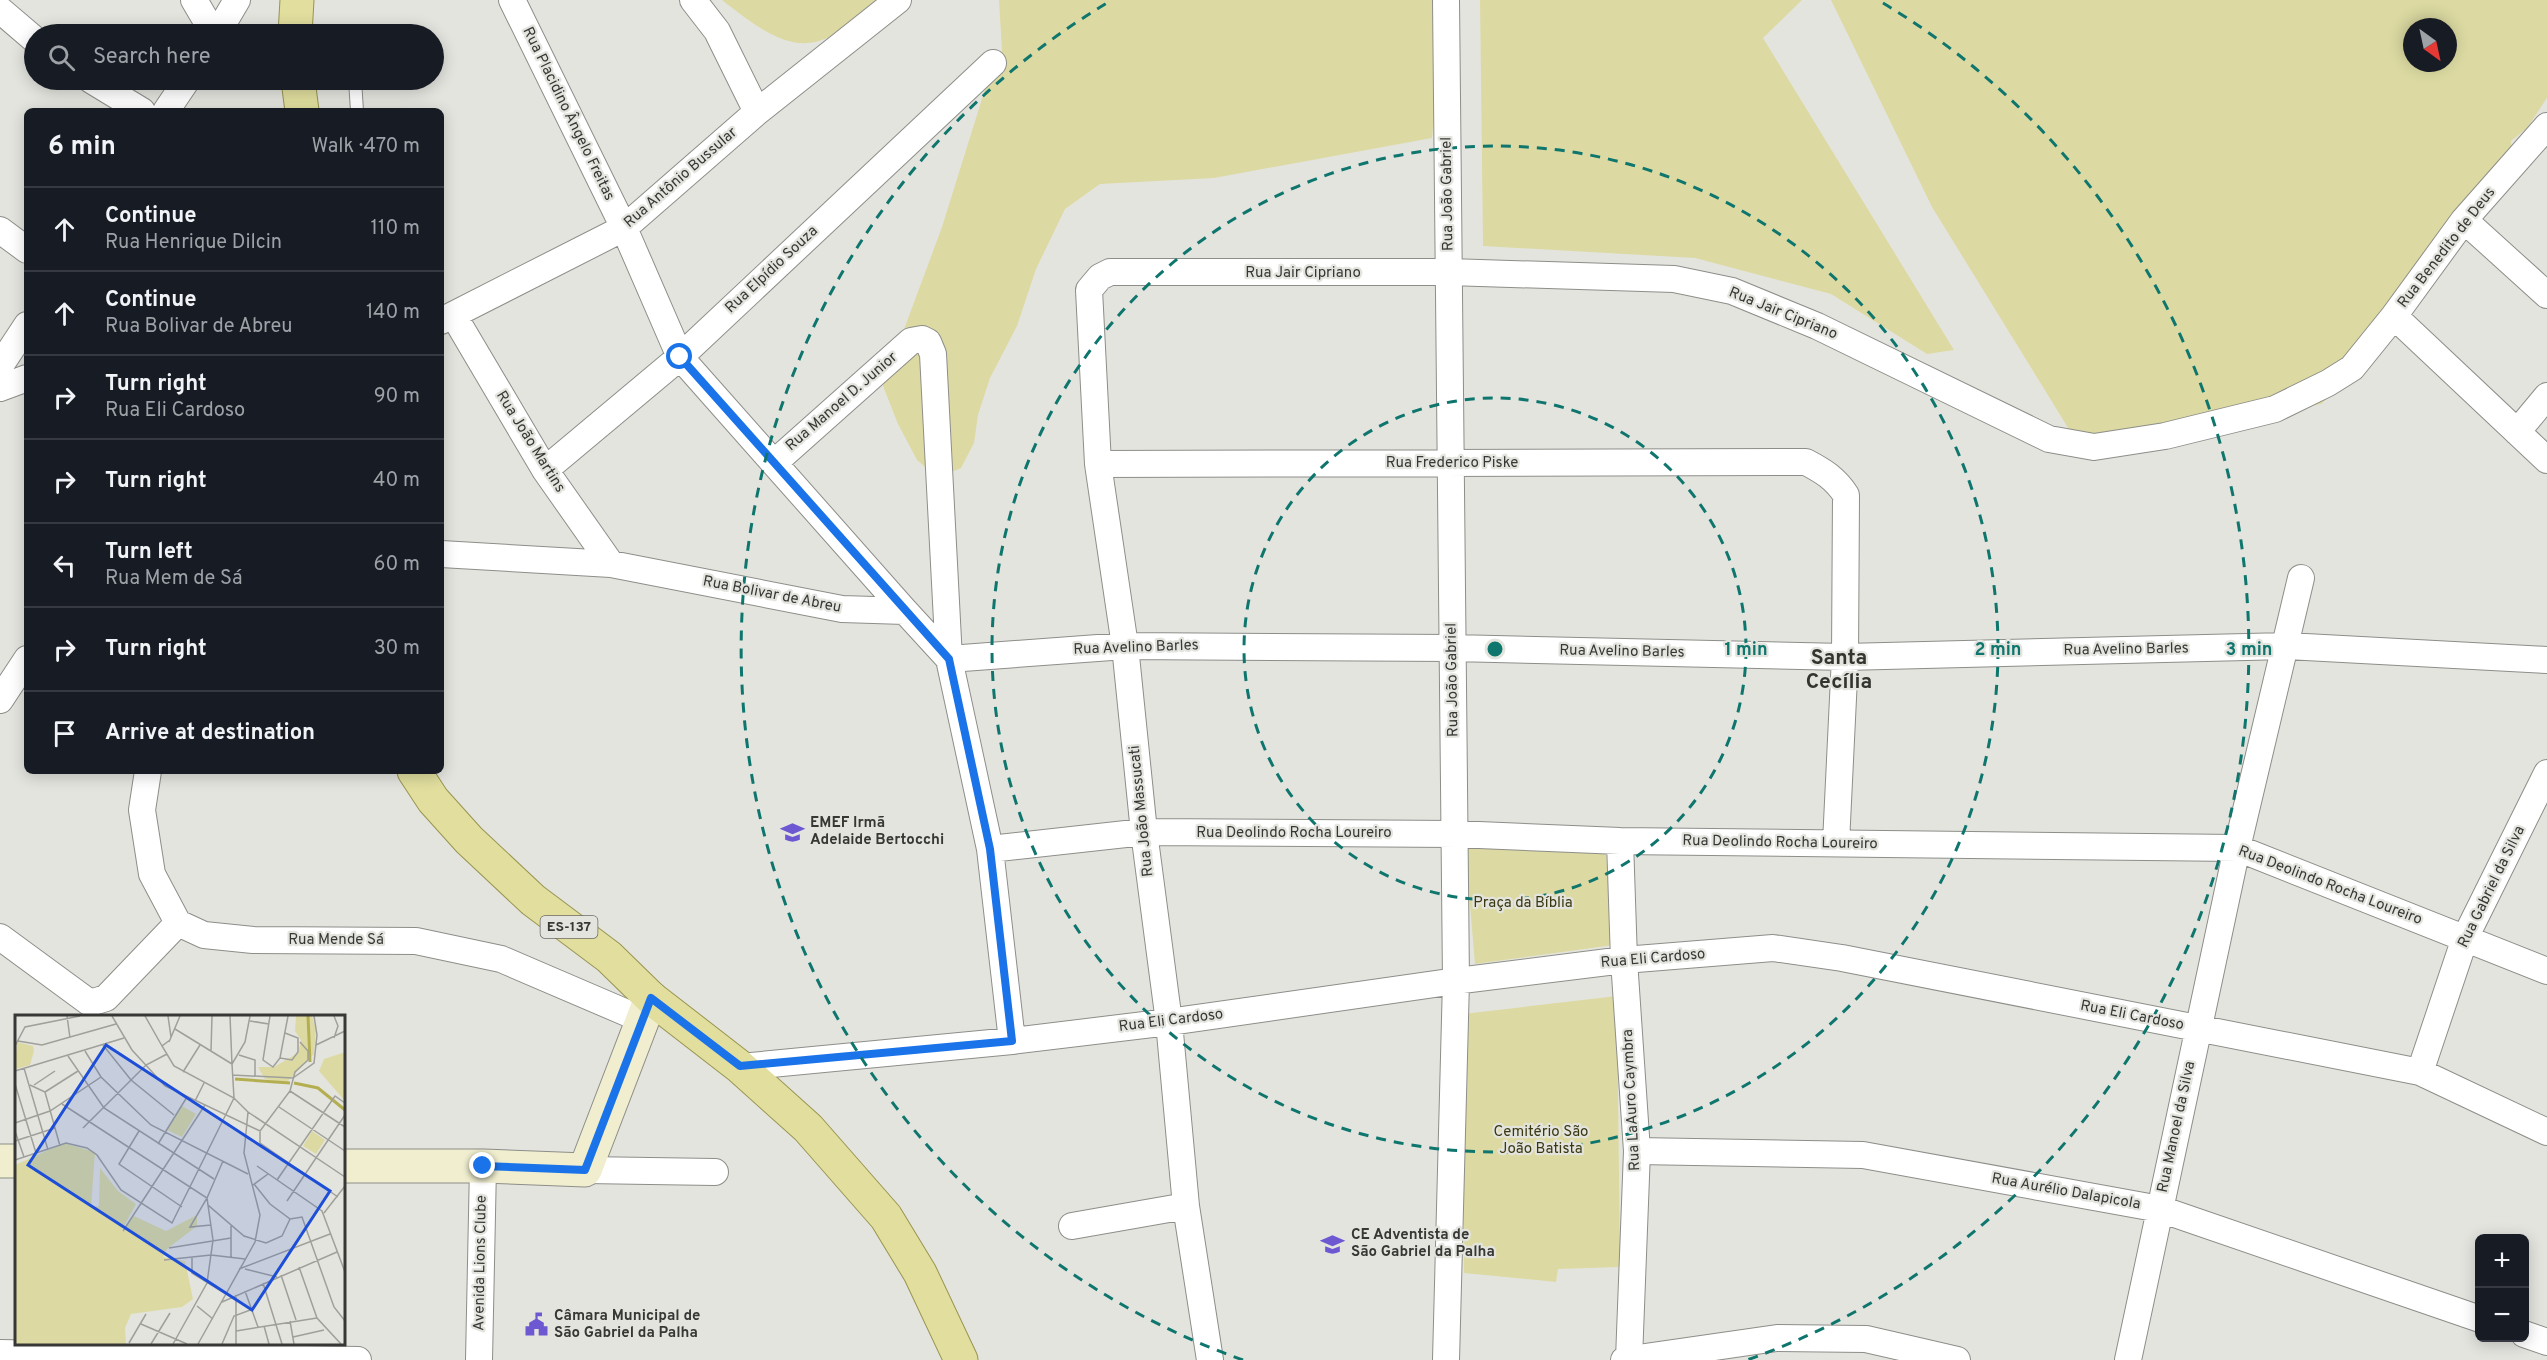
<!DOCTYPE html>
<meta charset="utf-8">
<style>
body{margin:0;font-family:Overpass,sans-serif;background:#20242c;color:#f1f3f6}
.controls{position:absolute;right:18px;bottom:18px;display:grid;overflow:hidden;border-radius:9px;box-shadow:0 3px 15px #0003}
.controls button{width:54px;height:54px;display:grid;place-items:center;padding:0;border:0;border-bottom:2px solid #363941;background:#171b24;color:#f1f3f6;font:30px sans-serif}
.compass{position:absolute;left:2403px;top:18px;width:54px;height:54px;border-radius:50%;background:#171b24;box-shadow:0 3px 15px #0003;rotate:147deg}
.stop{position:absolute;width:18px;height:18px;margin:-14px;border:4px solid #1a73e8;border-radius:50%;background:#fff}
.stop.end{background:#1a73e8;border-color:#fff;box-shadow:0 2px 6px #0008}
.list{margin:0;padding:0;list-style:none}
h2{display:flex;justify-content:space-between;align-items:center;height:78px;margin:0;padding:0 24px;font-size:26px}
h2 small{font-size:20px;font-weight:400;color:#9ea1a6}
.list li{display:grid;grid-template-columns:39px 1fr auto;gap:18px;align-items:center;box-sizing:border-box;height:84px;padding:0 24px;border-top:2px solid #363941}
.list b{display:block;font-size:22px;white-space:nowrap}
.list p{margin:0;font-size:20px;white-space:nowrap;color:#9ea1a6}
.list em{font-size:20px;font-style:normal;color:#9ea1a6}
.icon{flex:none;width:33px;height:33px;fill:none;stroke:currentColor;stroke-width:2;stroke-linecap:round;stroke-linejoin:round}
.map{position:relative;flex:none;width:2547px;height:1360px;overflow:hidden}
.search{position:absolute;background:#171b24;box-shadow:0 3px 15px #0003;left:24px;top:24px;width:420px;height:66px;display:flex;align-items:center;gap:15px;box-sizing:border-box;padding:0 21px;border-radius:33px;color:#9ea1a6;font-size:22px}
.panel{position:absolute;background:#171b24;box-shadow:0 3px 15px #0003;left:24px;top:108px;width:420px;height:666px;border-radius:9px}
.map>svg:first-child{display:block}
</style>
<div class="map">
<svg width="2547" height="1360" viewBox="0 0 2547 1360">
<rect width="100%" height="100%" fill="#e4e4df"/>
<path fill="#dcdaa2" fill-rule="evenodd" d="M722 0H881C813 61 790 54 722 0Z
M999 0H1445L1432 138 1214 178 1100 184 1065 209 1036 269 1017 326 990 378 978 415 974 443 961 468 938 478 917 460 898 424 883 386 942 227 986 86 1002 51Z
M1480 0H1802L1763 38 1954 350 1927 354 1831 294 1695 258 1483 246Z
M1831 0H2547V98L2527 128 2511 141 2513 173 2370 360 2321 404 2211 426 2078 444 1932 207ZM2412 27H2448V63H2412Z
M1465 846 1606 854 1614 945 1475 964Z
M1617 996 1620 1267 1558 1269 1556 1282 1464 1273 1463 1014Z"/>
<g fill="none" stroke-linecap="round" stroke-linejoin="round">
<defs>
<path id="lane" d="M355 80 357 111"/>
<path id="street" d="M194 0 214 34
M512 0 624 228 680 357 905 611
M693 0 717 31 757 112
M0 10 34 39
M217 34 237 0
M91 80 142 111
M166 111 187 80
M2464 220 2547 295
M0 230 27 250
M454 316 545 470 611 564
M2394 316 2547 460
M441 321 624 228 757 112 898 0
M0 366 27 325
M0 388 27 378
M2517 432 2547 396
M774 463 911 341 922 339 928 342 933 354 949 659 1125 646 1453 648 1845 657 2287 646 2547 660
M1098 464 1806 462C1823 471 1835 478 1846 495L1845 657 1836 843
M545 470 680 357 993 63
M441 554 611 564 842 609 905 611 949 659 990 849 1012 1041
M0 700 27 659
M148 771 142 810 152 874 178 923 204 935 253 940 416 941 501 959 641 1019
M1620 841 1624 960 1637 1151 1629 1359
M990 849 1144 832 1455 834 1620 841 2237 848 2547 971
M0 937 90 1003 106 998 178 923
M740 1067 1012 1041 1169 1022 1456 981 1624 960 1773 948 1842 958 2420 1072 2547 1132
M2420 1072 2465 938 2547 773
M1637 1151 1863 1155 2160 1209 2480 1319
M585 1170 715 1172
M1072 1226 1186 1206
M2524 1334 2547 1342
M0 1353 358 1360
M479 1360 483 1166
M1210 1360 1186 1206 1169 1022 1144 832 1125 646 1098 464 1089 290 1100 277 1110 272H1449L1674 279 1732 291 1817 326 2049 439 2094 447 2165 436 2275 409 2328 383 2352 368 2394 316 2464 220 2547 126
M1446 1360 1456 981 1446 0
M1624 1360 1777 1338 1866 1339 1957 1360
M2128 1360 2237 848 2301 578"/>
<path id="secondary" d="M0 1161H16
M344 1166H483L585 1170 651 998"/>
<path id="primary" d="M295 34 297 0
M298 80 302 111
M414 771 433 800 469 840 533 900 609 957 651 998 740 1067 808 1128 886 1217 920 1273 961 1360"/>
</defs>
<use href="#lane" stroke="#8d8e89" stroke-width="14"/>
<use href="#street" stroke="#8d8e89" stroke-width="28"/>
<use href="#secondary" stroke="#8d8e89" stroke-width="35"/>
<use href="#primary" stroke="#989550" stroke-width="35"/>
<use href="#lane" stroke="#fff" stroke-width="12"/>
<use href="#street" stroke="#fff" stroke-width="26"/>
<use href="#secondary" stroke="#f0eecf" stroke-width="33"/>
<use href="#primary" stroke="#e1de9e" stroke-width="33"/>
</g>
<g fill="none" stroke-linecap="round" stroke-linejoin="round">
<path stroke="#1a73e8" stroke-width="8" d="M483 1166 585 1170 651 998 740 1066 1012 1041 990 849 949 659 680 357"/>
</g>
<g fill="none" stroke="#0f766e" stroke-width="3" stroke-dasharray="10 8">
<circle cx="1495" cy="649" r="251"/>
<circle cx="1495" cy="649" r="503"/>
<path d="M1243 1360A754 754 0 0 1 1107 3M1883 3A754 754 0 0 1 1747 1360"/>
</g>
<defs>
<symbol id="school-bare" viewBox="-9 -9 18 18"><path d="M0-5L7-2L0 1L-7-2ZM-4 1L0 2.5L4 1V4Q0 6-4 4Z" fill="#6d58d2" stroke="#e4e4df" stroke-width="2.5" paint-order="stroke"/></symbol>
<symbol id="civic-bare" viewBox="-9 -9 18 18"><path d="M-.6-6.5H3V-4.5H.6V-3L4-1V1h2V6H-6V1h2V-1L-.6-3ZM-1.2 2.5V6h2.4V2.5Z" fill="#6d58d2" stroke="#e4e4df" stroke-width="2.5" paint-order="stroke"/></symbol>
</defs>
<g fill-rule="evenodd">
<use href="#school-bare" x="776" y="816" width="33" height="33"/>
<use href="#school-bare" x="1316" y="1228" width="33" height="33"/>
<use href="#civic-bare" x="520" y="1308" width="33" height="33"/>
</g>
<g text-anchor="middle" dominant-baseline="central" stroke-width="4.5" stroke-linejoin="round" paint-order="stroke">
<rect fill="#e4e4df" stroke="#6b6b68" stroke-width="1.5" x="540.5" y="916" width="57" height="22" rx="4.5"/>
<g font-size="14" font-weight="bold" fill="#373735">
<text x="569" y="927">ES-137</text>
</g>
<g font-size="15" fill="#373735" stroke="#e4e4df">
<text transform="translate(568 114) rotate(64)">Rua Placidino Ângelo Freitas</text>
<text transform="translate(681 178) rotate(-41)">Rua Antônio Bussular</text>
<text transform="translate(1448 194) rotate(-91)">Rua João Gabriel</text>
<text transform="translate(2447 248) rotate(-52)">Rua Benedito de Deus</text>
<text transform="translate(772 270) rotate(-43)">Rua Elpídio Souza</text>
<text x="1303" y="273">Rua Jair Cipriano</text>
<text transform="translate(1783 314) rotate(22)">Rua Jair Cipriano</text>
<text transform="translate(842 402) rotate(-41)">Rua Manoel D. Junior</text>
<text transform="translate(530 442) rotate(58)">Rua João Martins</text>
<text x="1452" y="463">Rua Frederico Piske</text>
<text transform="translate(772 595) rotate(11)">Rua Bolivar de Abreu</text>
<text transform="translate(1136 648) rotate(-2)">Rua Avelino Barles</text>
<text transform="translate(2126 650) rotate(-1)">Rua Avelino Barles</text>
<text transform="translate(1622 652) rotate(1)">Rua Avelino Barles</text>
<text transform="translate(1453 680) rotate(-91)">Rua João Gabriel</text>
<text transform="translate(1142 811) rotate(-96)">Rua João Massucati</text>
<text x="1294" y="833">Rua Deolindo Rocha Loureiro</text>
<text transform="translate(1780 843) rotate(1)">Rua Deolindo Rocha Loureiro</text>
<text transform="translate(2330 886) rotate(21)">Rua Deolindo Rocha Loureiro</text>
<text transform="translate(2492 887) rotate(-64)">Rua Gabriel da Silva</text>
<text x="336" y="940">Rua Mende Sá</text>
<text transform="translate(1653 959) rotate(-5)">Rua Eli Cardoso</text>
<text transform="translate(2132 1016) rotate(11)">Rua Eli Cardoso</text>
<text transform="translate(1171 1021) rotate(-7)">Rua Eli Cardoso</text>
<text transform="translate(1632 1100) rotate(-93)">Rua LaAuro Caymbra</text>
<text transform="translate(2177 1127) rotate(-78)">Rua Manoel da Silva</text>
<text transform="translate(2066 1192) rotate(10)">Rua Aurélio Dalapicola</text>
<text transform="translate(481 1263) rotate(-89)">Avenida Lions Clube</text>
</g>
<g font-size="15" font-weight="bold" fill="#373735" stroke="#e4e4df" text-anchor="start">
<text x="810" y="823">EMEF Irmã<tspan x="810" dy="17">Adelaide Bertocchi</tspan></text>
<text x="1351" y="1235">CE Adventista de<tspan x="1351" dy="17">São Gabriel da Palha</tspan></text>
<text x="554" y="1316">Câmara Municipal de<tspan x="554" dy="17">São Gabriel da Palha</tspan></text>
</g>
<g font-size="15" fill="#3a3810" stroke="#e4e4df">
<text x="1523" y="903">Praça da Bíblia</text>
<text x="1541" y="1132">Cemitério São<tspan x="1541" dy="17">João Batista</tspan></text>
</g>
<g font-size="21" font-weight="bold" fill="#33332f" stroke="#e4e4df">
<text x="1839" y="658">Santa<tspan x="1839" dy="24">Cecília</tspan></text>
</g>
</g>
<g transform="translate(15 1015)">
<rect width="330" height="330" fill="#e4e4df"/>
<path d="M281 1H297L301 15 299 39 271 68 250 64 243 52H259L283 38 286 25 280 16ZM2 27 18 31 19 36 15 50 0 54ZM330 37V86L304 56 309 44ZM167 91 181 99 167 122 152 115ZM297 116 310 125 301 139 288 131ZM49 128 80 137 76 193 84 191 85 153 103 176 121 189 106 217 119 201 151 216 182 200V211L152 234 148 242 170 246 178 284 167 292 116 299 110 313 111 329H0V150Z" fill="#dcdaa2"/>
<path fill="none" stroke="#b3af51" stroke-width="3" d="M293 1 295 47M220 64 275 68M279 68 303 73 330 95"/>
<path fill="none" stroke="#9f9f9b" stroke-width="1.5" d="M52 1 55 23M97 1 117 35 150 71 245 116 275 76 280 57 293 45V36L285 27M130 1 147 31M153 1 156 22M215 1 217 49M255 1 248 45 258 52 265 43 273 1M235 6 254 9M160 14 217 49M319 23 323 11 319 1M155 25 147 31 159 51 219 83 233 97 229 138 245 200 240 227 183 329M3 26 27 30 101 9M154 27 165 1M88 30 116 65 159 100M301 30 330 16M0 31 10 12 65 1M70 36 86 62 136 110 233 159M196 36 197 1M224 40 240 45V61M53 41 89 93 199 164M265 43 277 45 283 37V23L270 18M9 53 33 135M0 56 109 23M168 57 185 30M217 60 278 63M278 63 299 48 302 20 299 1M0 69 21 138M15 70 30 77 45 131M19 70 40 56M275 76 330 112M30 77 63 56M219 83 217 49 230 27 235 1M180 86 189 68M47 89 192 183 175 212 196 210M264 92 330 136M233 97 330 162M0 108 35 96 86 62M68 113 131 50 152 39M0 116 9 142M124 116 104 149 167 192M245 116V128L323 182M0 126 40 113M143 129 172 82M0 145 51 128 72 133 82 140 106 175 157 208 219 83M208 146 192 183 193 190 229 221 251 228 267 221 275 204 255 189 239 169M242 151 307 196 330 257M262 165 320 81 330 88M238 170 253 159M272 186 330 100M309 198 330 171M275 204 287 202 319 292 330 306M108 216 190 90M154 233 216 223M177 242V258L211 279M216 242V211M149 245 196 240 230 244M284 252 302 303 326 329M224 254 315 219M230 254 262 262M266 260 281 305M248 268 267 329M230 276 243 312M207 287 322 237M182 291 198 304M275 306 279 329M126 309 172 329M249 311 254 329M221 316 302 303M278 322 309 315M114 328 131 299M136 329 155 298M158 329 192 268 198 225 193 190M207 329 219 301 238 294M221 329V280"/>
<path fill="#1d4ed8" fill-opacity="0.15" stroke="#1d4ed8" stroke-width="3" d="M91 30 315 176 237 295 13 150Z"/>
<rect width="330" height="330" fill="none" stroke="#373735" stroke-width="3"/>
</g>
<circle cx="1495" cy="649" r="9" fill="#0f766e" stroke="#e4e4df" stroke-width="3"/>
<g font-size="18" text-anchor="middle" font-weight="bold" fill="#0f766e" stroke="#e4e4df" stroke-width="4.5" stroke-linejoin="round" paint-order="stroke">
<text x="1746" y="655">1 min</text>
<text x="1998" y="655">2 min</text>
<text x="2249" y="655">3 min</text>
</g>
</svg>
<div class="controls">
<button>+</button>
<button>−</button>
</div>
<svg class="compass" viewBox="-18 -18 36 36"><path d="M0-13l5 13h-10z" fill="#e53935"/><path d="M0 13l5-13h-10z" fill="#9ea1a6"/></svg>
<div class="stop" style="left:680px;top:357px"></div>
<div class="stop end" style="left:483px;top:1166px"></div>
<div class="search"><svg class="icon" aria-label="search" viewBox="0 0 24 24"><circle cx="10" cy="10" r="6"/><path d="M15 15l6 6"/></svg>Search here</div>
<section class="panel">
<h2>6 min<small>Walk · 470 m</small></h2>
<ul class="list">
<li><svg class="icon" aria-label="ahead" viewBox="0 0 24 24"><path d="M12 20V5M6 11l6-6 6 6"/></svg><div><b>Continue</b><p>Rua Henrique Dilcin</p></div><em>110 m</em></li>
<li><svg class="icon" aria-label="ahead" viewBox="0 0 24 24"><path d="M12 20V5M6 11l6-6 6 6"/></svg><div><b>Continue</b><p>Rua Bolivar de Abreu</p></div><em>140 m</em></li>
<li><svg class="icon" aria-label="right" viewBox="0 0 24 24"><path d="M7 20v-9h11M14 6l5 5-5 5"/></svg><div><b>Turn right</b><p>Rua Eli Cardoso</p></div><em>90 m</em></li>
<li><svg class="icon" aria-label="right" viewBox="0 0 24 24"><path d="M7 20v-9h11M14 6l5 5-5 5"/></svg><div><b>Turn right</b></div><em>40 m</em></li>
<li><svg class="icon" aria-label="left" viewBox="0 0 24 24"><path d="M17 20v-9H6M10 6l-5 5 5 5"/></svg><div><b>Turn left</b><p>Rua Mem de Sá</p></div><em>60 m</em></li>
<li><svg class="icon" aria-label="right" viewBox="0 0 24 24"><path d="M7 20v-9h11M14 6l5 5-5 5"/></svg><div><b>Turn right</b></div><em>30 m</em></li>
<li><svg class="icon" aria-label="arrive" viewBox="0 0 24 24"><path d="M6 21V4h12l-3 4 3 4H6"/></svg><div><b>Arrive at destination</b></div></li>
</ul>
</section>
</div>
